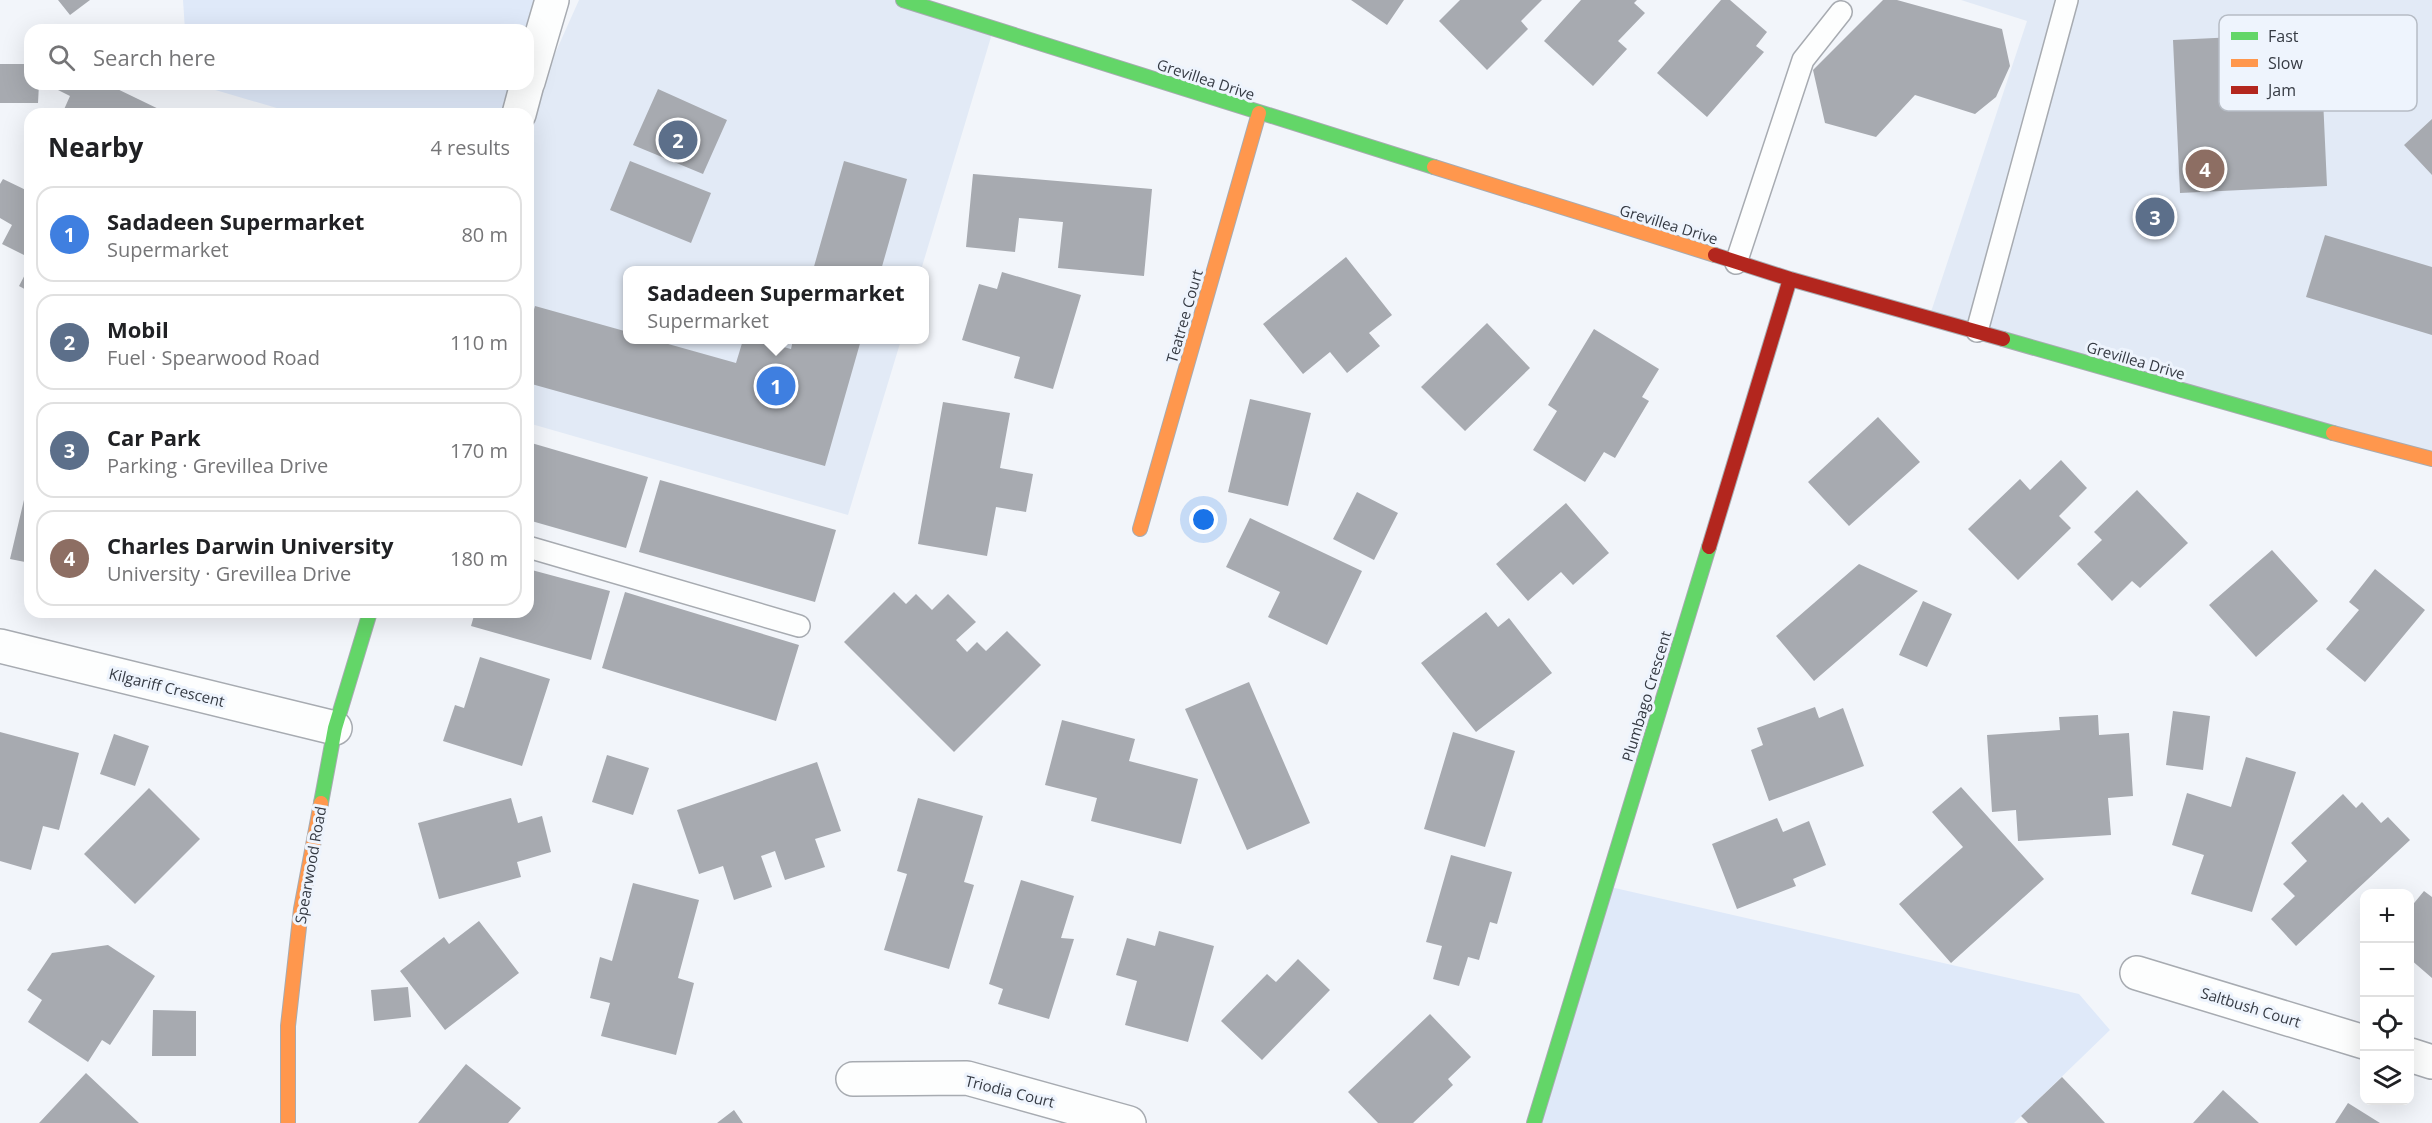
<!DOCTYPE html>
<meta charset="utf-8">
<style>
body{margin:0;font-family:"Open Sans",sans-serif;background:#f2f2f2;color:#202124}
.controls{position:absolute;right:18px;bottom:18px;display:grid;overflow:hidden;border-radius:12px;box-shadow:0 6px 24px #0002}
.controls button{width:54px;height:54px;display:grid;place-items:center;padding:0;border:0;border-bottom:2px solid #e0e0e0;background:#fff;color:#202124;font:30px sans-serif}
.you{position:absolute;left:1204px;top:520px;width:21px;height:21px;margin:-15px;border:4px solid #fff;border-radius:50%;background:#1a73e8;box-shadow:0 0 0 9px #1a73e833}
.badge{display:grid;place-items:center;width:39px;height:39px;border-radius:50%;background:#777b83;color:#fff;font-size:20px;font-weight:700}
.pin{position:absolute;translate:-50% -50%;border:3px solid #fff;box-shadow:0 2px 6px #0006}
.popup{position:absolute;left:623px;top:266px;width:306px;height:78px;box-sizing:border-box;display:grid;place-content:center;border-radius:12px;background:#fff;filter:drop-shadow(0 2px 4px #0005);font-size:20px;white-space:nowrap;color:#757577}
.popup b{font-size:22px;color:#202124}
.popup::after{content:'';position:absolute;left:50%;top:100%;margin-left:-12px;border:12px solid transparent;border-top-color:#fff}
.list{margin:0;padding:0;list-style:none}
h2{display:flex;justify-content:space-between;align-items:center;height:78px;margin:0;padding:0 24px;font-size:26px}
h2 small{font-size:20px;font-weight:400;color:#757577}
.list li{display:grid;grid-template-columns:39px 1fr auto;gap:18px;align-items:center;box-sizing:border-box;height:96px;margin:0 12px 12px;padding:0 12px;border:2px solid #e0e0e0;border-radius:18px}
.list b{display:block;font-size:22px;white-space:nowrap}
.list p{margin:0;font-size:20px;white-space:nowrap;color:#757577}
.list em{font-size:20px;font-style:normal;color:#757577}
.icon{flex:none;width:33px;height:33px;fill:none;stroke:currentColor;stroke-width:2;stroke-linecap:round;stroke-linejoin:round}
.map{position:relative;flex:none;width:2432px;height:1123px;overflow:hidden}
.search{position:absolute;background:#fff;box-shadow:0 6px 24px #0002;left:24px;top:24px;width:510px;height:66px;display:flex;align-items:center;gap:15px;box-sizing:border-box;padding:0 21px;border-radius:18px;color:#757577;font-size:22px}
.panel{position:absolute;background:#fff;box-shadow:0 6px 24px #0002;left:24px;top:108px;width:510px;height:510px;border-radius:18px}
.map>svg:first-child{display:block}
</style>
<div class="map">
<svg width="2432" height="1123" viewBox="0 0 2432 1123">
<rect width="100%" height="100%" fill="#f2f5fa"/>
<path fill="#e2eaf6" d="M579 0H903L994 27 921 270H628V340H901L848 515 528 423V114Z
M1961 0H2432V459L1929 318 2027 21Z"/>
<path fill="#dfe9f9" d="M183 0H552L528 30H185Z
M195 84H527L519 114H297Z
M1606 886 2079 994 2110 1030 2014 1123H1534Z"/>
<path fill="#a7aab0" d="M58 0H90L70 15Z
M1351 0H1404L1387 25Z
M1460 0H1542L1521 21 1528 29 1487 70 1439 21Z
M1581 0H1637L1634 3 1645 13 1618 41 1627 49 1593 86 1544 41Z
M1721 0H1730L1767 32 1756 46 1764 52 1707 117 1657 73Z
M1883 0H1897L2002 29 2010 66 1996 97 1975 114 1915 95 1876 137 1825 123 1813 70Z
M2320 33 2327 186 2180 193 2173 40Z
M0 64H30V84H39L38 103H0Z
M46 84H107L169 114H62L70 96Z
M658 89 727 120 703 174 633 145Z
M2432 119V175L2404 145Z
M630 161 711 193 691 243 610 210Z
M844 161 907 179 881 270H813Z
M973 174 1152 189 1144 276 1058 268 1063 222 1019 218 1015 252 966 247Z
M3 179 30 192V258L2 244 12 225 0 218V184Z
M2325 235 2432 267V335L2306 297Z
M1346 257 1392 315 1369 333 1380 346 1347 373 1330 352 1303 374 1263 324Z
M30 265V292L19 286Z
M1002 272 1081 295 1053 389 1014 378 1020 357 962 340 979 284 997 289Z
M535 306 628 332V340H654L736 363 743 340H757L791 349 793 340H861L825 466 528 383V330Z
M1487 323 1530 368 1465 431 1421 387Z
M1594 329 1659 369 1642 397 1649 401 1615 458 1604 452 1585 482 1533 450 1557 411 1548 405Z
M1250 399 1311 413 1288 506 1228 492Z
M943 402 1010 413 1000 468 1033 474 1026 512 996 507 987 556 918 544Z
M1878 417 1920 462 1849 526 1808 482Z
M528 442 648 477 626 548 528 520Z
M2061 460 2087 488 2059 516 2071 528 2018 580 1968 529 2020 479 2030 490Z
M660 480 836 530 815 602 639 552Z
M28 483 30 484V563L10 559Z
M2137 490 2188 543 2140 588 2132 581 2112 601 2077 564 2102 540 2094 532Z
M1357 492 1398 513 1374 560 1333 539Z
M1566 503 1609 553 1573 585 1561 572 1528 601 1496 564Z
M1250 518 1362 571 1327 645 1268 617 1280 592 1226 567Z
M2272 550 2318 601 2256 657 2209 605Z
M1859 564 1918 591 1814 681 1776 636Z
M528 569 610 591 591 660 471 626 475 612H528Z
M2375 569 2425 610 2365 682 2326 649 2359 610 2349 602Z
M625 592 799 645 776 721 602 668Z
M894 592 906 604 916 594 932 610 948 594 976 622 956 640 967 652 977 642 986 651 1007 631 1041 665 954 752 844 642Z
M1923 601 1952 614 1927 667 1899 655Z
M1486 612 1498 627 1509 618 1552 673 1476 732 1421 663Z
M480 657 550 679 522 766 443 741 455 705 464 708Z
M1249 682 1310 823 1247 850 1185 709Z
M1815 707 1819 718 1843 708 1864 766 1769 801 1751 750 1763 745 1757 728Z
M2173 711 2210 716 2203 770 2166 765Z
M2098 715 2099 735 2129 733 2133 796 2108 798 2111 835 2018 841 2016 810 1992 812 1987 735 2060 730 2059 717Z
M1062 720 1135 739 1129 761 1198 779 1181 844 1091 821 1097 798 1045 785Z
M0 732 79 753 59 830 43 826 31 870 0 861Z
M1453 732 1515 751 1485 847 1424 829Z
M114 734 149 746 135 786 100 774Z
M607 755 649 768 633 815 592 802Z
M2246 757 2296 772 2252 912 2191 894 2204 855 2172 845 2187 793 2231 807Z
M817 762 841 831 815 839 825 867 785 880 775 851 761 856 772 887 734 900 723 866 699 874 677 810Z
M1961 787 2044 879 1951 963 1899 904 1963 847 1932 812Z
M149 788 200 839 135 904 84 854Z
M2343 794 2356 808 2362 802 2381 823 2388 817 2410 840 2296 946 2271 919 2295 896 2283 884 2307 861 2291 843Z
M511 798 518 823 542 816 551 852 517 862 521 877 439 899 418 823Z
M918 798 983 816 964 882 974 885 949 969 884 950 907 874 897 871Z
M1777 818 1783 832 1809 821 1826 865 1793 879 1796 886 1737 909 1712 844Z
M1451 855 1512 872 1497 924 1490 922 1479 960 1468 957 1459 986 1433 979 1442 946 1426 942Z
M1021 880 1074 896 1061 938 1074 939 1049 1019 998 1004 1003 989 989 984Z
M633 883 699 900 678 978 694 983 676 1055 601 1036 610 1003 590 998 600 957 612 961Z
M2424 891 2432 897V978L2410 959V908Z
M479 921 519 973 445 1030 400 971 444 937 449 944Z
M1159 931 1214 946 1188 1042 1125 1025 1137 981 1116 975 1127 938 1155 946Z
M108 945 155 976 110 1045 102 1040 88 1062 28 1022 42 1000 27 990 52 953Z
M1298 959 1330 990 1262 1060 1221 1021 1267 974 1276 982Z
M408 987 411 1017 374 1021 371 990Z
M153 1010 196 1011V1056H152Z
M1430 1014 1471 1057 1448 1079 1453 1085 1413 1123H1378L1348 1092Z
M466 1064 521 1108 508 1123H418Z
M86 1073 139 1123H39Z
M2062 1077 2082 1098 2105 1123H2028L2021 1116Z
M2223 1090 2259 1123H2193Z
M2348 1103 2380 1123H2335Z
M734 1110 743 1123H717Z"/>
<g fill="none" stroke-linecap="round" stroke-linejoin="round">
<defs>
<path id="lane" d="M1736 263 1803 60 1841 12
M1977 331 2067 0
M528 547 799 626"/>
<path id="street" d="M528 82 552 0
M519 114 527 84
M0 646 335 728
M2137 973 2364 1042
M2410 1055 2432 1062
M853 1079 967 1078 1129 1123"/>
<path id="fast" d="M903 0 1434 167
M2003 339 2333 433
M321 803 335 728 370 612
M1534 1123 1709 547"/>
<path id="slow" d="M1434 167 1715 255
M2333 433 2432 459
M1140 529 1259 113
M288 1123V1026L301 909 321 803"/>
<path id="jam" d="M1715 255 1790 279 2003 339
M1709 547 1790 279"/>
</defs>
<use href="#lane" stroke="#a7abb1" stroke-width="24"/>
<use href="#street" stroke="#a7abb1" stroke-width="36"/>
<use href="#fast" stroke="#a7abb1" stroke-width="16"/>
<use href="#slow" stroke="#a7abb1" stroke-width="16"/>
<use href="#jam" stroke="#a7abb1" stroke-width="16"/>
<use href="#lane" stroke="#fdfefe" stroke-width="21"/>
<use href="#street" stroke="#fdfefe" stroke-width="33"/>
<use href="#fast" stroke="#63d668" stroke-width="14"/>
<use href="#slow" stroke="#ff974d" stroke-width="14"/>
<use href="#jam" stroke="#b3261e" stroke-width="14"/>
</g>
<g text-anchor="middle" dominant-baseline="central" stroke-width="6" stroke-linejoin="round" paint-order="stroke">
<g font-size="15" fill="#353a43" stroke="#eef4fd">
<text transform="translate(1206 79) rotate(18)">Grevillea Drive</text>
<text transform="translate(1669 224) rotate(17)">Grevillea Drive</text>
<text transform="translate(1184 316) rotate(-74)">Teatree Court</text>
<text transform="translate(2136 360) rotate(16)">Grevillea Drive</text>
<text transform="translate(167 687) rotate(14)">Kilgariff Crescent</text>
<text transform="translate(1646 696) rotate(-73)">Plumbago Crescent</text>
<text transform="translate(310 865) rotate(-80)">Spearwood Road</text>
<text transform="translate(2251 1007) rotate(17)">Saltbush Court</text>
<text transform="translate(1010 1091) rotate(14)">Triodia Court</text>
</g>
</g>
<rect x="2219" y="15" width="198" height="96" rx="9" fill="#eef4fd" stroke="#b6bcc5" stroke-width="1.5"/>
<rect x="2231" y="32" width="27" height="8" fill="#63d668"/>
<rect x="2231" y="59" width="27" height="8" fill="#ff974d"/>
<rect x="2231" y="86" width="27" height="8" fill="#b3261e"/>
<g font-size="16" fill="#353a43">
<text x="2268" y="42">Fast</text>
<text x="2268" y="69">Slow</text>
<text x="2268" y="96">Jam</text>
</g>
</svg>
<div class="controls">
<button>+</button>
<button>−</button>
<button><svg class="icon" aria-label="locate" viewBox="0 0 24 24"><circle cx="12" cy="12" r="6"/><path d="M12 2v4M12 18v4M2 12h4M18 12h4"/></svg></button>
<button><svg class="icon" aria-label="layers" viewBox="0 0 24 24"><path d="M12 4l9 5-9 5-9-5zM3 14l9 5 9-5"/></svg></button>
</div>
<div class="you"></div>
<div class="pin badge" style="left:776px;top:386px;background:#3f7fe0">1</div>
<div class="popup"><b>Sadadeen Supermarket</b>Supermarket</div>
<div class="pin badge" style="left:678px;top:140px;background:#5c6f8a">2</div>
<div class="pin badge" style="left:2155px;top:217px;background:#5c6f8a">3</div>
<div class="pin badge" style="left:2205px;top:169px;background:#8d6e63">4</div>
<div class="search"><svg class="icon" aria-label="search" viewBox="0 0 24 24"><circle cx="10" cy="10" r="6"/><path d="M15 15l6 6"/></svg>Search here</div>
<section class="panel">
<h2>Nearby<small>4 results</small></h2>
<ul class="list">
<li><span class="badge" style="background:#3f7fe0">1</span><div><b>Sadadeen Supermarket</b><p>Supermarket</p></div><em>80 m</em></li>
<li><span class="badge" style="background:#5c6f8a">2</span><div><b>Mobil</b><p>Fuel · Spearwood Road</p></div><em>110 m</em></li>
<li><span class="badge" style="background:#5c6f8a">3</span><div><b>Car Park</b><p>Parking · Grevillea Drive</p></div><em>170 m</em></li>
<li><span class="badge" style="background:#8d6e63">4</span><div><b>Charles Darwin University</b><p>University · Grevillea Drive</p></div><em>180 m</em></li>
</ul>
</section>
</div>
